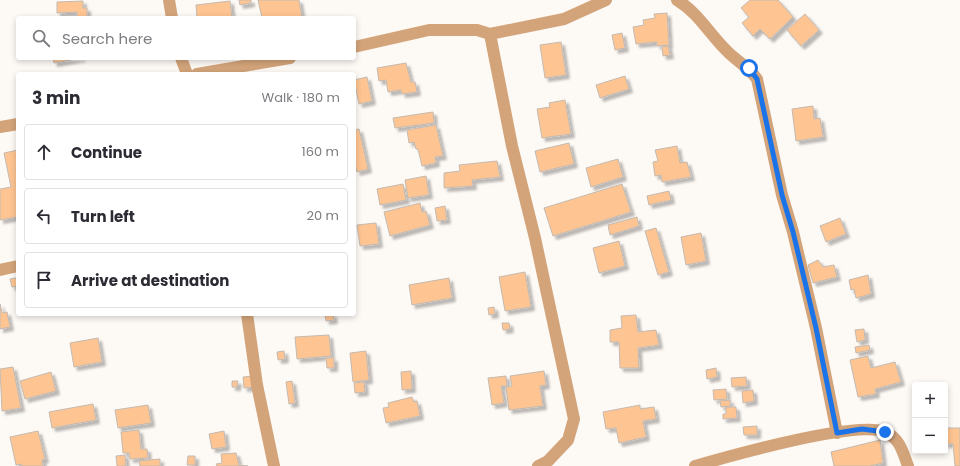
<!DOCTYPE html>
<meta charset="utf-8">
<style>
body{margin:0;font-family:Poppins,sans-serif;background:#f7f7f7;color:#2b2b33}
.controls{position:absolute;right:12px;bottom:12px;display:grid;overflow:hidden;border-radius:4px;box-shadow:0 2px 6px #0003}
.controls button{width:36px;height:36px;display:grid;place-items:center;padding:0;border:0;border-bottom:1px solid #e1e1e2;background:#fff;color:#2b2b33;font:20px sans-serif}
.stop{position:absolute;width:12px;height:12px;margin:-9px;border:3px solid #1a73e8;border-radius:50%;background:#fff}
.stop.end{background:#1a73e8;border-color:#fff;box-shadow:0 1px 4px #0008}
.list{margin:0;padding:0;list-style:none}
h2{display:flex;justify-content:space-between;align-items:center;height:52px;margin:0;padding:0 16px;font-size:17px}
h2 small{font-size:13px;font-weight:400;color:#7c7c81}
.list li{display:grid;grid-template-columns:26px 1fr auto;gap:12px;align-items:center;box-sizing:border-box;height:56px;margin:0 8px 8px;padding:0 8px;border:1px solid #e1e1e2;border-radius:4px}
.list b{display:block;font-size:15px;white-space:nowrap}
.list em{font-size:13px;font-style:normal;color:#7c7c81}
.icon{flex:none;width:22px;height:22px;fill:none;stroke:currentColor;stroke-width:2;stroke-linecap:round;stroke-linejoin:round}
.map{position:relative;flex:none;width:960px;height:466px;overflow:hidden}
.search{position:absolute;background:#fff;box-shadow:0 2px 6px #0003;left:16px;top:16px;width:340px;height:44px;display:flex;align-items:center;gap:10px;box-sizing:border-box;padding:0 14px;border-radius:4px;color:#7c7c81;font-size:15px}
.panel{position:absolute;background:#fff;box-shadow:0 2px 6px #0003;left:16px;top:72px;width:340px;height:244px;border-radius:4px}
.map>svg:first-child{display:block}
</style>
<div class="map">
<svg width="960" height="466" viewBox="0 0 960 466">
<defs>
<filter id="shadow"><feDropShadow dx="3.5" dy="3.5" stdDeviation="1" flood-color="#0004"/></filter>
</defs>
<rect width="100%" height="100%" fill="#fdf9f5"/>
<path fill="#fec592" stroke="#c4b9b0" filter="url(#shadow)" d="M239 0H251V3L240 5Z
M258 0H299L302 18H262Z
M750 0H778L793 17 770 39 760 29 753 36 742 23 749 17 741 8Z
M83 1V8H87V18H77V12L57 13V2Z
M230 1 232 18H197L196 5Z
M667 13 669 45 657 46V42L636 44 633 27 644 25 643 20 655 18 654 14Z
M805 14 819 30 801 46 787 30Z
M622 33 625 48 615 50 612 35Z
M561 42 566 75 545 78 540 45Z
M668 46 670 55 663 56 662 47Z
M53 58H82L54 63Z
M406 63 411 82H415L417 92 402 94 401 90 388 92 386 80 379 81 377 68Z
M625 76 629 89 600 98 596 85Z
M367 77 372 101 359 104 354 80Z
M565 100 571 134 542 138 537 109 550 107 549 103Z
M813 106 814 119 820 118 823 137 796 141 792 109Z
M433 112 434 123 395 128 393 118Z
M436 125 443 156 435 157 436 163 422 166 418 149H416L414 142 409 143 407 130Z
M359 129 368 169 357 172 354 159V130Z
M569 143 574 164 540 172 535 151Z
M677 146 680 163 687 162 691 177 662 182 661 175 655 176 653 162 658 161 655 150Z
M18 150V222L17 217 0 220V189L11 187 4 153Z
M618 159 623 177 591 187 586 168Z
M497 161 500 177 472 180 473 186 444 188V173L460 171 459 165Z
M426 176 429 195 408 198 405 180Z
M403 184 406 200 380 205 377 189Z
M622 184 631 212 553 236 544 208Z
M669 191 671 200 649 205 647 196Z
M420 203 422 212 426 211 430 225 390 236 384 212Z
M445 206 447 220 437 221 435 208Z
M637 217 639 226 610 235 608 225Z
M840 218 846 234 826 242 820 226Z
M376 223 379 244 360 246 357 225Z
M656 228 669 272 658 275 645 231Z
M701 233 706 261 686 265 681 237Z
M619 241 625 266 599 273 593 248Z
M818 260 823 267 834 265 837 277 813 283 808 265Z
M525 272 531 307 505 311 499 277Z
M868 275 871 294 856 298 854 289 851 290 849 280Z
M16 278 18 286 12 287 10 279Z
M449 278 452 298 412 305 409 285Z
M0 304 2 313 7 312 10 327 0 329Z
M494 307 495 314 489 315 488 308Z
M325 314H333L334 320 326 321Z
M636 315 638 332 656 330 659 345 638 348 639 368H620L619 342H610V330L622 328 621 316Z
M502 323H509L510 329 503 330Z
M864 329 865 340 857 342 855 330Z
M329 335 331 356 297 359 295 337Z
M98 338 102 362 74 367 70 343Z
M869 345 870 350 856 353 855 347Z
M284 351 285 359 278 360 277 352Z
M366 351 369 380 353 382 350 353Z
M868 356 871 368 895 362 901 382 875 389 876 394 858 397 850 360Z
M326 358H334V368H327Z
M13 367 21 408 2 411 0 369Z
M716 368 717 377 707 379 706 370Z
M411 371 412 389 402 390 401 372Z
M544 371 546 385 540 386 543 406 509 410 506 387 512 386 510 376Z
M51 372 56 391 25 399 20 381Z
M254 376 255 387 244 388 243 377Z
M506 376 507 386H501L504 403 492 405 488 378Z
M746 377 747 386 732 387 731 378Z
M232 381H238L237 387H232Z
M292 381 295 403 289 404 286 382Z
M364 382 365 392 355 393 354 383Z
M726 389 727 399 714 400 713 390Z
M753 390 754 401 743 403 742 391Z
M412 397 414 402 417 401 420 416 386 423 383 408 389 407 388 403Z
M730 400V406L721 407 720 401Z
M93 404 96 420 52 428 49 412Z
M148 405 151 423 118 428 115 410Z
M640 405V409L654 407 656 419 643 421 646 437 619 443 616 428 606 429 603 412Z
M726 407H736L737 418 723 419V414H726Z
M757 426V435H744L743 427Z
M945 428H960V466H955L953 444H945Z
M139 430 141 449H147L148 458 130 459 129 453H123L121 432Z
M38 431 45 459 42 460 43 466H22L21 464 16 465 10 437Z
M224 431 226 447 212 449 209 434Z
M880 440 883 463 870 466H834L831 452Z
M236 453 239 465 248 466H217L216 464 222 463 221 454Z
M125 455 126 466H117L116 456Z
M188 456H195V465H187Z
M160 459V466H140L139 461Z"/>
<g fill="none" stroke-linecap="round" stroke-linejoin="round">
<path stroke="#d3a47a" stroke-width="12" d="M169 0 172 18
M677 0C699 13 711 37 730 54 740 63 749 68 757 79L782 195 793 232 816 328 837 433
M490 34 512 146 535 238 574 419 568 440 548 461 538 466
M354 47 429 30H477L490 34 564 19 606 0
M181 58 187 74
M197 74 290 58
M0 127 18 124
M0 270 18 266
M247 314 257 385 274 466
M695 466C730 456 856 420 885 432 900 438 903 453 908 466"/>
</g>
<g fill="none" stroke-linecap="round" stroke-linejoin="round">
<path stroke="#1a73e8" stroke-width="5" d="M749 68 757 79 782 195 793 232 816 328 837 433 862 429 885 432"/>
</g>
</svg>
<div class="controls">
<button>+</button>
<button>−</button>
</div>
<div class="stop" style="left:749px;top:68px"></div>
<div class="stop end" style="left:885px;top:432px"></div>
<div class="search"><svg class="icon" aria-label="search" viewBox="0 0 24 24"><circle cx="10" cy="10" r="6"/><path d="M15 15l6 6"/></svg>Search here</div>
<section class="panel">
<h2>3 min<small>Walk · 180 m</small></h2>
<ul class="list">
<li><svg class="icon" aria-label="ahead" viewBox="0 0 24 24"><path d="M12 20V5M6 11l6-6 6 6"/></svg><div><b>Continue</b></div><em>160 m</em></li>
<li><svg class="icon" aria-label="left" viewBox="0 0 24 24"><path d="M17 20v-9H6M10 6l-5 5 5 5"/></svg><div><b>Turn left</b></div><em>20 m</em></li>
<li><svg class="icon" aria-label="arrive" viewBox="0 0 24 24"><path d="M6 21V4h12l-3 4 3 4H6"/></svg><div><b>Arrive at destination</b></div></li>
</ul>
</section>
</div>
